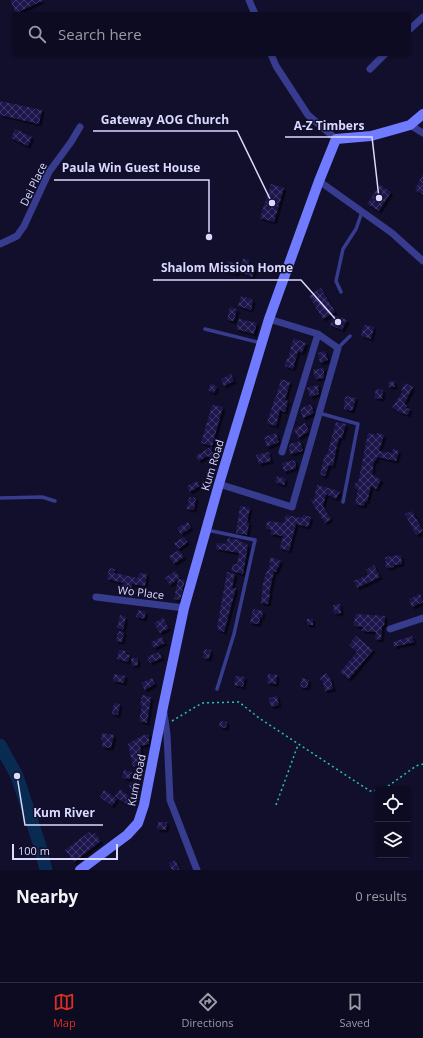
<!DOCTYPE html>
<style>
body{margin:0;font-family:"Open Sans",sans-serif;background:#1b192e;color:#f1f3f6}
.controls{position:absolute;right:12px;bottom:12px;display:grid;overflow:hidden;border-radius:4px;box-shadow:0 1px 3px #0004}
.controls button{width:36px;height:36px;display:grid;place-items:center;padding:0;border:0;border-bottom:1px solid #2d2b3f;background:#0d0b21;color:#f1f3f6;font:20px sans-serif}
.scale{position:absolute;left:12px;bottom:10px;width:106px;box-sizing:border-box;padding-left:4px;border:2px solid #dadaff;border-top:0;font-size:11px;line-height:14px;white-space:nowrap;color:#dadaff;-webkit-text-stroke:3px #110f2c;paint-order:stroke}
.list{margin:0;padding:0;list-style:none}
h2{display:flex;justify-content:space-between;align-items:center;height:52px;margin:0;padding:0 16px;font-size:17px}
h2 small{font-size:13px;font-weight:400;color:#9a9ba5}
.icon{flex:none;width:22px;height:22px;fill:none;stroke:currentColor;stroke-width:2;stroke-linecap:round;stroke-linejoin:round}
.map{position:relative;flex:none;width:423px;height:870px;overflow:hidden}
.search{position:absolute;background:#0d0b21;box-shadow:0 1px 3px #0004;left:12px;right:12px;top:12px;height:44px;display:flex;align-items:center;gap:10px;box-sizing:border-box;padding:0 14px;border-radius:4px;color:#9a9ba5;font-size:15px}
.sheet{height:112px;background:#0d0b21}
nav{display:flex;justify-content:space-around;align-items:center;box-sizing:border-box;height:56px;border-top:1px solid #2d2b3f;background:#0d0b21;font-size:11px;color:#9a9ba5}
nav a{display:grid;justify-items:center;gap:2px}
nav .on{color:#d93025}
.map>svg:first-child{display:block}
</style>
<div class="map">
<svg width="423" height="870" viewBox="0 0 423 870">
<defs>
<pattern id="building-cross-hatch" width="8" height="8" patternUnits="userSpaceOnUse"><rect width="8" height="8" fill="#1f194e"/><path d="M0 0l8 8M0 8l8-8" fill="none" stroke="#3f3a69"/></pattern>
<filter id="shadow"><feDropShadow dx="2.5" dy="2.5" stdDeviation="0" flood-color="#0009"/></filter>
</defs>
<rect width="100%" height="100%" fill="#110f2c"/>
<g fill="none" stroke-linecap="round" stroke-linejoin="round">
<path stroke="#092a51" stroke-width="13" d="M0 745 17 776 40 846 46 870"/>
</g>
<path fill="url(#building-cross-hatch)" filter="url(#shadow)" d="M10 0H44L16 13Z
M0 101 42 110 39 124 0 115Z
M15 129 32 137 28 146 11 138Z
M423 174V195L415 190Z
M271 184 284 188 274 222 260 218Z
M380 185 391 192 379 211 367 204Z
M243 259 249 260 248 267 255 269 252 277 237 271 236 274 225 271 227 261 242 265Z
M321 288 335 312 323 319 309 296Z
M241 296 252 299 251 300 253 301 251 310 238 306Z
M230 307 237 309 234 321 227 320Z
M334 315 347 320 342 330 330 325Z
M239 319 257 323 254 334 236 329Z
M364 325 374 327 371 339 361 336Z
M294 338 306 343 302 353 298 351 293 369 285 366 287 358 288 359 291 348H290Z
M325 351 328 360 320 363 318 353Z
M324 368V378L315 379 313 370Z
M231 374 234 381 224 386 221 379Z
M281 379 290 382 285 400 288 401 285 412 280 410 276 426 267 423 275 397H276Z
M394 381 395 387H389L388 382Z
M211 383 217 387 214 393 208 390Z
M405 383 413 387 404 404 407 405 406 408 410 409 408 415 399 412 392 407 403 391 401 390Z
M318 385 319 394 310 397 307 388Z
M376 389 383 390 382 399 374 398Z
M345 396 356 398 352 411 344 409Z
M311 404 314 413 303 418 300 409Z
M212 405 223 407 212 446 201 443Z
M336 422 346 424 342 438 340 437 337 445 333 466 329 465 325 476 320 475 325 454 327 455Z
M305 423 309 431 308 432 298 438 294 429Z
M276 433 279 442 267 447 264 437Z
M368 433 376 435 377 433 384 435 379 451 392 453 393 449 399 451 396 461 377 457 376 461H374L372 474 381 480 376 489 371 486 367 502 365 501 364 506 355 504 358 489 354 488 356 483H358L359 479Z
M300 441 303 451 290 454 289 448 290 444Z
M212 446 211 452 220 454 218 460 207 456 199 461 196 456Z
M269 452 271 461 259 464 256 455Z
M295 460 296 468 284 472 282 463Z
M277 476 286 479 284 485 275 482Z
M197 481 200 486 190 492 187 486Z
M317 485 332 489 340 492 336 499 326 494 323 506 331 519 325 523 310 499 314 500Z
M189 497 196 498 194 510 187 509Z
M240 506 250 508 247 522 249 523 247 535 236 533Z
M412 511 423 531 416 535 405 514Z
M286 515 302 518 303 515 311 517 308 527 296 524 289 551 280 548 283 536 270 534 271 530 266 529 267 521 284 523Z
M188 522 191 528 181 534 177 528Z
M184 537 188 542 178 549 174 543Z
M228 538 240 540V541L248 545 243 574 231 571 233 564H237L239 553 216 549 217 543 226 544Z
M179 550 184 557 174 564 169 556Z
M401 555 402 564 394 565V567L386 568 385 557Z
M271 557 281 561 276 572 274 571 269 594H270L268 604 261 603 263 583 266 573 271 563 269 562Z
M374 565 380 577 357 588 354 581 368 575 366 570Z
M109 568 115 569 114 573 138 578 139 573 147 574 145 586 132 584 131 589 128 588 127 591 121 590 123 583 107 579Z
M175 571 180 577 178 579 185 580 180 600 174 599 178 579 170 585 165 578Z
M227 572 235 574 232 588H236L224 632 218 630 219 628H217Z
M420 594 423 602 412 607 409 599Z
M340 604 341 613 334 614 333 605Z
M253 609 263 611 262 618 260 617 259 624 250 623Z
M138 610 146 612 144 619 136 617Z
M355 614 385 616 384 626H382L381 640 375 639 376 632 361 631 364 627 354 626Z
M120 615 126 617 123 630 117 628Z
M163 618 169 628 160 633 154 623Z
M307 619H313V625H307Z
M118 631 124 632 122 642 116 641Z
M356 636 373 650 349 679 340 672 357 652 349 645Z
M412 636 414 642 394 647 393 642Z
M162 637 165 643 154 648 151 642Z
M204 649 211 650 209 659 203 658Z
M119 650 126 651 125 654 130 655 128 662 117 659Z
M159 652 162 658 150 663 147 657Z
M131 658H138V665L132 666Z
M326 673 331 679 333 689 325 691 323 682 319 678Z
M114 674 125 676 124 683 113 681Z
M268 674 277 675 276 684 267 683Z
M236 676 245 677 243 687 234 685Z
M152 678 155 684 145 690 141 683Z
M302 678 309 680 307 688 300 687Z
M142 695 151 697 147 723 139 721 142 705H140Z
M277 696 279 705 271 707 269 698Z
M114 703 120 704 118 715 112 714Z
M220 721 227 722 226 728 219 727Z
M102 733 114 735 111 748 102 747 103 741H101Z
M149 734V744L140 746 143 765 133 767 128 744 141 736Z
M124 770 132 772 130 779 122 778Z
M130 782 136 783 134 789 129 788Z
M120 789 131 798 126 804 115 796Z
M104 790 117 799 112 806 100 797Z
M158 822H167L166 830 157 829Z
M89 832 92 835 95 833 101 841 74 862 65 850Z
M175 860 180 870H172L169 863Z"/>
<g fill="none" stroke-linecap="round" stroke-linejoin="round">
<path stroke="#27c6ad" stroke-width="1.5" stroke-dasharray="2 3" stroke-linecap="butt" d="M172 721 202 703 239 702 259 718 370 791 378 790
M384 789 416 766 423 764
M276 805 298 745"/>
<path stroke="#373c8e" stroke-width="3.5" d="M341 292 336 281 343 249 356 229 362 212
M205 329 261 343
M338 348 350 336
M319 413 358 424 343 502
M0 498 42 497 55 501
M207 530 255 540 234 634 217 689"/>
<path stroke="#373c8e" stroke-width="7" d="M249 0 255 14
M409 30 423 17
M271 54 276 66 308 115 336 139
M370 69 385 54
M410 125 423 133
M319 181 392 233 423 261
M0 244 17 236 24 226 49 172 71 142 80 127
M282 452 318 334
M219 484 292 507 338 348 318 334 269 319
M96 597 184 608
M390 629 423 618
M164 713 167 734 170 800 197 870"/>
<path stroke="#717bff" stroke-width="10" d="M80 870 127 835 138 823 144 805 163 707 184 608 219 484 269 319 319 181 336 139 371 136 389 131 410 125 423 114"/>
</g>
<g text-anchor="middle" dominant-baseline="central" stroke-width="3" stroke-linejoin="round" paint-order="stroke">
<g font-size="11" fill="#dadaff" stroke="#110f2c">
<text transform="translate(33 184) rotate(-64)">Dei Place</text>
<text transform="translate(212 465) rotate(-73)">Kum Road</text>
<text transform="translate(141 592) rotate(7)">Wo Place</text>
<text transform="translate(136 780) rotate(-78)">Kum Road</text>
</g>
</g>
<path fill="none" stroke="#dadaff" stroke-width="1.5" d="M272 203L237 131H93M379 198L372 137H285M209 237L209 180H54M338 322L301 280H153M17 776L25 825H103"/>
<g fill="#dadaff" stroke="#110f2c" stroke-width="1.5">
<circle cx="272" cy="203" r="4"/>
<circle cx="379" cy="198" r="4"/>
<circle cx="209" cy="237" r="4"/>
<circle cx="338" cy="322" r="4"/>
<circle cx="17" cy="776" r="4"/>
</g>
<g font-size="12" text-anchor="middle" font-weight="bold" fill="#dadaff" stroke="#110f2c" stroke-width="3" stroke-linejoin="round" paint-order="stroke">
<text x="165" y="124">Gateway AOG Church</text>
<text x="329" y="130">A-Z Timbers</text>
<text x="131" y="172">Paula Win Guest House</text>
<text x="227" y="272">Shalom Mission Home</text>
<text x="64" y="817">Kum River</text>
</g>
</svg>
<div class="controls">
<button><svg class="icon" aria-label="locate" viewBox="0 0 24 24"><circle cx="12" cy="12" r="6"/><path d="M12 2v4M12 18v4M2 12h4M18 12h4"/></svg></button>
<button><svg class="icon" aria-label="layers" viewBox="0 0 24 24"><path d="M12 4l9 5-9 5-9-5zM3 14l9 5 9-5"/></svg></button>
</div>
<div class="scale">100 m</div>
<div class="search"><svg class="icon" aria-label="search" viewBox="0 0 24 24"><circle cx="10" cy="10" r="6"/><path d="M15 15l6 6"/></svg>Search here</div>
</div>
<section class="sheet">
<h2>Nearby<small>0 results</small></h2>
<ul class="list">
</ul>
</section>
<nav>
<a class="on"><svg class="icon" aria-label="map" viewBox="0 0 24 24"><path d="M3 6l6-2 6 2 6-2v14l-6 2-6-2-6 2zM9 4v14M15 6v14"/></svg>Map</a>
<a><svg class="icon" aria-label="directions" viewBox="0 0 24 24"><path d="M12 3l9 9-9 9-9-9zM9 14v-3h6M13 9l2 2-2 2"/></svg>Directions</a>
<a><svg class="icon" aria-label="saved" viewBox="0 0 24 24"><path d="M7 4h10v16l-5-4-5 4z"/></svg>Saved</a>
</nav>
